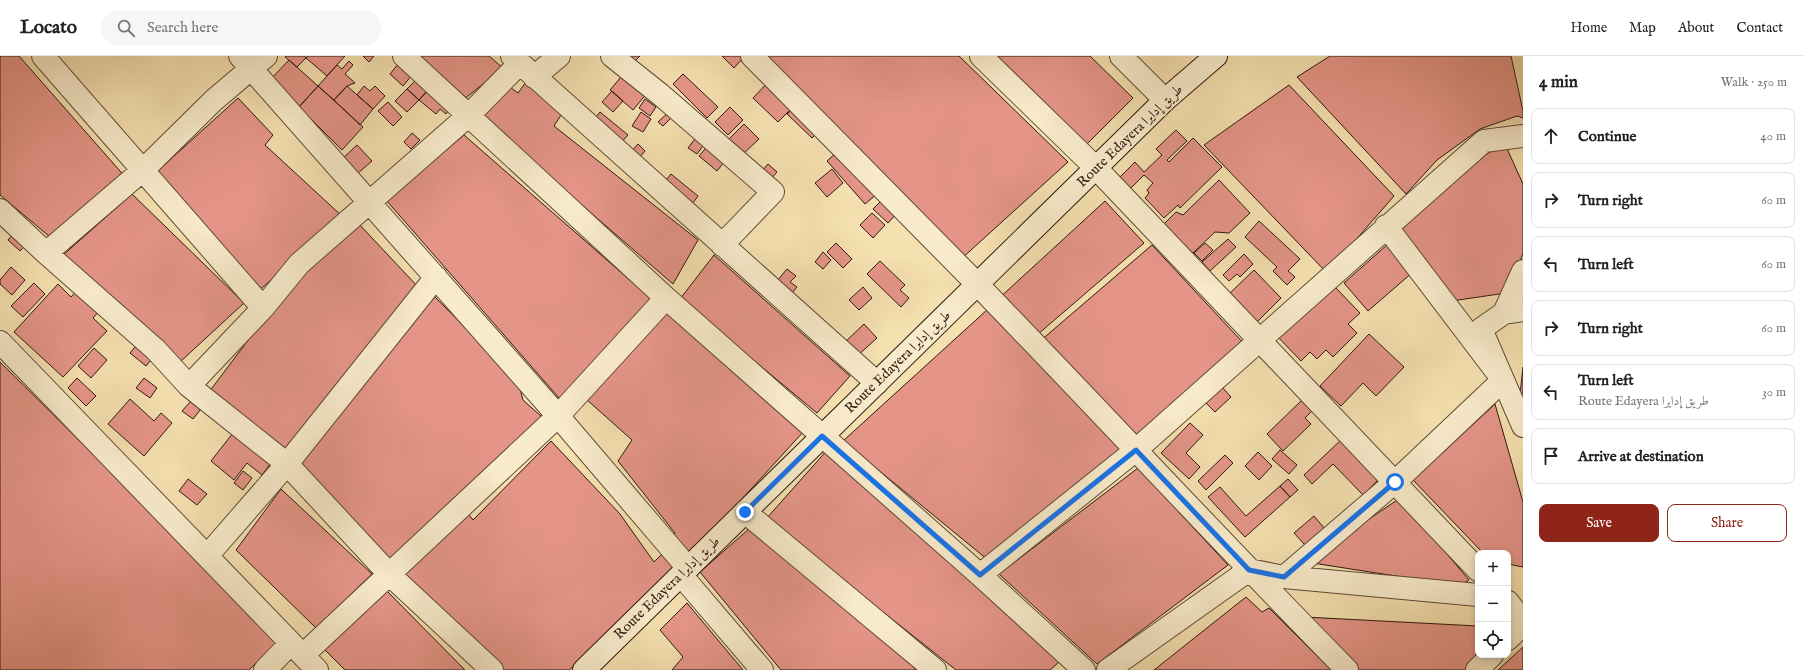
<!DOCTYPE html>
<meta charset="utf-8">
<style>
body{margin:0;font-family:"IM FELL English",Amiri,serif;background:#f6f6f6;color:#222}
.controls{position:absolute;right:12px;bottom:12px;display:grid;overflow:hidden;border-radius:8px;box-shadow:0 2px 6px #0003}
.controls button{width:36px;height:36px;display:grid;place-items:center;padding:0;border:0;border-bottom:1px solid #e0e0e0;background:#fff;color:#222;font:20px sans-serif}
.stop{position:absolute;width:12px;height:12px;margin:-9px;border:3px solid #1a73e8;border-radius:50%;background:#fff}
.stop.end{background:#1a73e8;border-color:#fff;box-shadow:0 1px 4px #0008}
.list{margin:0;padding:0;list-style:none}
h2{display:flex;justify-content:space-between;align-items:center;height:52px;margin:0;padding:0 16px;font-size:17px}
h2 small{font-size:13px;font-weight:400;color:#767676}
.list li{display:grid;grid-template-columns:26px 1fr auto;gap:12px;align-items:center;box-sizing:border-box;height:56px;margin:0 8px 8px;padding:0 8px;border:1px solid #e0e0e0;border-radius:8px}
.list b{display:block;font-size:15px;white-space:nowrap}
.list p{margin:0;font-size:13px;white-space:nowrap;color:#767676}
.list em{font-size:13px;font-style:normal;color:#767676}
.actions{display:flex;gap:8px;padding:12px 16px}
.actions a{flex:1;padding:9px 0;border:1px solid #8f2418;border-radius:8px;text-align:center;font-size:14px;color:#8f2418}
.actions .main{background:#8f2418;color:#fff}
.icon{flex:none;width:22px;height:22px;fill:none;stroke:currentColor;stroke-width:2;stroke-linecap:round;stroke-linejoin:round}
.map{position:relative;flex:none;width:1523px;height:614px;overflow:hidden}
header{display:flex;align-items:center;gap:24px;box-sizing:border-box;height:56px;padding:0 20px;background:#fff;border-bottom:1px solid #e0e0e0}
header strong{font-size:19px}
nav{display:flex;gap:22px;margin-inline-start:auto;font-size:14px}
.search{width:280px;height:36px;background:#f6f6f6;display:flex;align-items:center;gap:10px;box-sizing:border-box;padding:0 14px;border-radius:22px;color:#767676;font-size:15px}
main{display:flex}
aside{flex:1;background:#fff}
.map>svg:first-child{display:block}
</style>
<header>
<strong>Locato</strong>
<div class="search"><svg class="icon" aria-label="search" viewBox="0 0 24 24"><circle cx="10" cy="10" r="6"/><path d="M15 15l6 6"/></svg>Search here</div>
<nav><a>Home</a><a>Map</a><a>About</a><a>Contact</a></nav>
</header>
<main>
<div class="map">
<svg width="1523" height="614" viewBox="0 0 1523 614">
<rect width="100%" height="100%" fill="#f5e0af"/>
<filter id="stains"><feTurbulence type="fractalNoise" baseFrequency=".005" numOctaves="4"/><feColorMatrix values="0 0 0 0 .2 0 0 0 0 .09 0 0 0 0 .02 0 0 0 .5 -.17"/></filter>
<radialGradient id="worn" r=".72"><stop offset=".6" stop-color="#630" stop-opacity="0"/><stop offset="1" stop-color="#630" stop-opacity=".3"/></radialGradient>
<path fill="#e59588" stroke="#2d1910" d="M0 0H19L127 123 50 181 0 139Z
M286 0H304L306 2 297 11 285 1Z
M307 0H345L327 20 306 2Z
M363 0H374L369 6Z
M412 0H489L503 12 463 44Z
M621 0H640L631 9Z
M722 0H740L743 2 734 12Z
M754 0H959L1068 106 960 204Z
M997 0H1090L1133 42 1087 88Z
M1330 0H1511L1523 55V62L1517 60 1480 73 1437 104 1406 138 1297 21Z
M289 4 318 30 299 51 270 24Z
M349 5 353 9 345 18 355 27 347 30 334 44 318 30 337 9 342 13Z
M399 7 412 19 403 30 390 18Z
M626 15 649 35 633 54 610 34Z
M683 18 718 51 707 62 673 28Z
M418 22 429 33 419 44 407 33Z
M772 22 797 47 778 66 753 42Z
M526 26 563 56 554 70 698 184 673 228 479 60 507 29 518 37Z
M1289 29 1394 140 1327 217 1204 89Z
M318 30 363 71 342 94 299 51Z
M347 30 373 53 360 69 334 44Z
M364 30 370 35 375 30 385 40 373 53 357 39Z
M407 33 419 44 407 56 395 45Z
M429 33 451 51 446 58 440 53 436 58 419 44Z
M612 35 623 45 613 56 602 46Z
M238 42 273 79 265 89 343 161 255 238 151 121Z
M645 43 656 51 650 60 639 52Z
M388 46 402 61 393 70 378 55Z
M730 51 743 64 728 79 715 66Z
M795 51 819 75 812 82 787 58Z
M672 53 676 57 663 70 658 66Z
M600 56 628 79 618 90 591 67Z
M641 56 651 63 643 76 632 70Z
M744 68 759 83 743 98 728 84Z
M1176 74 1187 85 1167 104 1169 106 1193 82 1222 111 1180 152 1178 149 1164 162 1145 142 1149 137 1147 134 1153 127 1144 119 1130 133 1119 122 1135 106 1144 116 1162 99 1156 93Z
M700 76 708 83 697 98 688 92Z
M412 77 420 84 411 93 404 86Z
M464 79 655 246 559 342 386 144Z
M1504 86 1523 128V198L1506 237 1445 246 1396 178 1451 123Z
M710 87 728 101 717 115 699 100Z
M638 88 645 95 638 103 630 97Z
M357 89 372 105 357 118 342 103Z
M839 94 877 138 865 148 827 105Z
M768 108 777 116 769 125 760 117Z
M832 113 843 127 827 141 815 127Z
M671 118 698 140 690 151 663 128Z
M1219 124 1250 157 1229 177 1215 176 1193 197 1164 168 1176 156 1183 159Z
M132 138 244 247 180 306 62 200Z
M881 145 896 158 888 167 873 153Z
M1105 145 1144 187 1037 279 996 245Z
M872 157 885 169 873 182 860 169Z
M1259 165 1300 203 1288 215 1295 221 1287 229 1273 215 1277 211 1245 181Z
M358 167 419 232 287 401 209 336 295 222Z
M16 175 28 186 20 195 8 184Z
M1228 183 1236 191 1210 215 1202 206Z
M836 187 852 203 843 212 827 196Z
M1205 187 1213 194 1202 205 1194 197Z
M1388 188 1413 216 1368 255 1344 227Z
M1152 189 1248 292 1135 382 1039 286Z
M823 196 831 204 823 213 815 206Z
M1244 198 1253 208 1240 221 1237 218 1229 225 1223 219Z
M714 199 850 320 817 357 680 243Z
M880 205 905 229 900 234 909 242 901 251 867 218Z
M11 211 25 224 12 239 0 228V224Z
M787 213 796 220 790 226 797 231 792 237 777 225Z
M1254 214 1281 242 1257 266 1229 238Z
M34 227 45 238 23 261 11 250Z
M58 228 71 241 79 232 101 253 93 262 107 275 63 321 14 276Z
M1332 228 1360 257 1348 268 1357 277 1333 301 1326 294 1317 303 1310 296 1301 305 1278 281Z
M863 231 872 242 859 254 849 244Z
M434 240 518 325 523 344 542 361 394 513 298 410Z
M988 253 1122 393 988 504 843 385Z
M664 255 805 374 689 501 670 485 675 477 618 405 632 384 586 343Z
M864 268 877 282 856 301 843 288Z
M1369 278 1404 311 1376 340 1363 327 1341 350 1320 330Z
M139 286 155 299 146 310 130 297Z
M94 292 107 304 91 322 78 310Z
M0 306 280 583 249 614H0Z
M1523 311V338H1520Z
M77 322 96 340 86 350 68 332Z
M144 322 157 332 150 342 136 332Z
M1222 331 1231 341 1215 356 1205 346Z
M130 343 154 365 161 357 172 367 144 400 108 368Z
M1303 343 1313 354 1305 362 1311 368 1283 395 1267 378Z
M191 345 201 353 193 363 182 355Z
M1495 348 1523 446V511L1508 508V497H1483L1413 424Z
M1190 367 1203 379 1186 397 1200 411 1189 423 1161 397Z
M233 377 271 407 262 419 247 407 234 424 211 405Z
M1343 382 1381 421 1363 439 1333 408 1312 428 1304 419Z
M551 385 620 458 654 506 663 497 678 515 569 614H499L403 516 464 452 473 464Z
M829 392 1059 606 1050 614H956L766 463Z
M1280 394 1297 409 1289 418 1272 403Z
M1258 396 1272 410 1259 424 1245 410Z
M1225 399 1233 407 1206 434 1198 425Z
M1138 412 1228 509 1097 608 999 518Z
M243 415 252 422 243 434 234 427Z
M188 423 207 438 197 449 179 435Z
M1288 423 1298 434 1290 441 1280 430Z
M1280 430 1290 441 1245 481 1208 441 1220 431 1246 460Z
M281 433 372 518 316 572 236 494Z
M1400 442 1469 524 1460 530 1306 506Z
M1314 460 1325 473 1305 489 1294 477Z
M750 472 917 614H781L700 516Z
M386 534 465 614H345L324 593Z
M1246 541 1262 556 1269 552 1331 614H1154Z
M687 547 743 614H672L683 601 660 574Z
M1304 561 1478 570V599L1470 614H1357Z
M1523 591V614H1498Z"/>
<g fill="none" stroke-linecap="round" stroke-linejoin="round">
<defs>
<path id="street" d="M43 0 263 252
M240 0 558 360 688 512
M404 0 666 242 980 519 1084 614
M512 0 877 327
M612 0 661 39 773 136 722 189
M752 0C827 76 903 152 978 229 1102 357 1222 487 1347 614
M981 0 1096 112 1478 514
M1121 0 1165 44
M534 21 559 0
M0 154 46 197 156 294 189 330 287 408 390 519 492 614
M46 197 143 114 214 44 266 0
M1523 254 1504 257 1481 273 1523 370
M1504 257 1523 215
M0 286 317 614
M189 330 263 252 299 208 469 59 520 7
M745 456 935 614
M207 500 287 408 436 221
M681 519 762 614
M980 519 1136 394 1484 85 1523 80
M1284 521 1395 426 1503 324 1386 170
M1508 546 1523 566
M1508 583 1523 568
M303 599 558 360 666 242
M265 614 291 587
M1108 614 1249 514 1284 521 1478 539
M1477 614 1492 599"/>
<path id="secondary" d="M584 614 1165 44 1216 0"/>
</defs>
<use href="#street" stroke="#5f4b38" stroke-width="24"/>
<use href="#secondary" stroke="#2d1910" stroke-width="24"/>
<use href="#street" stroke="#f8ebcb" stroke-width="22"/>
<use href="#secondary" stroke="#f8ebcb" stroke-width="22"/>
</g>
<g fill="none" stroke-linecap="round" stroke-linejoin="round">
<path stroke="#1a73e8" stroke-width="5" d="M745 456 822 380 980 519 1136 394 1249 514 1284 521 1395 426"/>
</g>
<g text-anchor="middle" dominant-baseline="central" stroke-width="4" stroke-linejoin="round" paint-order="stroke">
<g font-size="14" fill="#2d1910" stroke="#f8ebcb">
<text transform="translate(1130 80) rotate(-44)">Route Edayera طريق إدايرا</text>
<text transform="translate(898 306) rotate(-44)">Route Edayera طريق إدايرا</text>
<text transform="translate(667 532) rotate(-44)">Route Edayera طريق إدايرا</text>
</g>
</g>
<rect width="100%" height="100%" filter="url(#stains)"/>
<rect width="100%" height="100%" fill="url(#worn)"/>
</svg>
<div class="controls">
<button>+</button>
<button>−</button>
<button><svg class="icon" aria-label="locate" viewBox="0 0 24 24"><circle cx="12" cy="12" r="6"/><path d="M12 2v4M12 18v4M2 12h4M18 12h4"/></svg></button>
</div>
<div class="stop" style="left:1395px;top:426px"></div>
<div class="stop end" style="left:745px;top:456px"></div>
</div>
<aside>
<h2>4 min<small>Walk · 250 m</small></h2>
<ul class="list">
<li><svg class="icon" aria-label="ahead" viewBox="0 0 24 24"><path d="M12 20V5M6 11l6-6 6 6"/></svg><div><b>Continue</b></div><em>40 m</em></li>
<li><svg class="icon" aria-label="right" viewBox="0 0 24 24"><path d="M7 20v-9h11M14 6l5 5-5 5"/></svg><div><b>Turn right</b></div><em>60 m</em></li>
<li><svg class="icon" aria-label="left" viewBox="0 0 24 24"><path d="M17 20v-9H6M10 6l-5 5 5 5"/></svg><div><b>Turn left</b></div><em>60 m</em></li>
<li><svg class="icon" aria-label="right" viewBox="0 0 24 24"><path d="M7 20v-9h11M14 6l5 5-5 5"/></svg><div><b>Turn right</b></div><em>60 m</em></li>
<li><svg class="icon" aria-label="left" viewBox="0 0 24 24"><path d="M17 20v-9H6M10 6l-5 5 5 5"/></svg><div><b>Turn left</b><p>Route Edayera طريق إدايرا</p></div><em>30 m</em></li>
<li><svg class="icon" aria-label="arrive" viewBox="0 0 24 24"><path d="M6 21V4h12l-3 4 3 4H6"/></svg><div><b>Arrive at destination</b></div></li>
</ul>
<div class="actions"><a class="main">Save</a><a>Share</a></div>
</aside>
</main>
